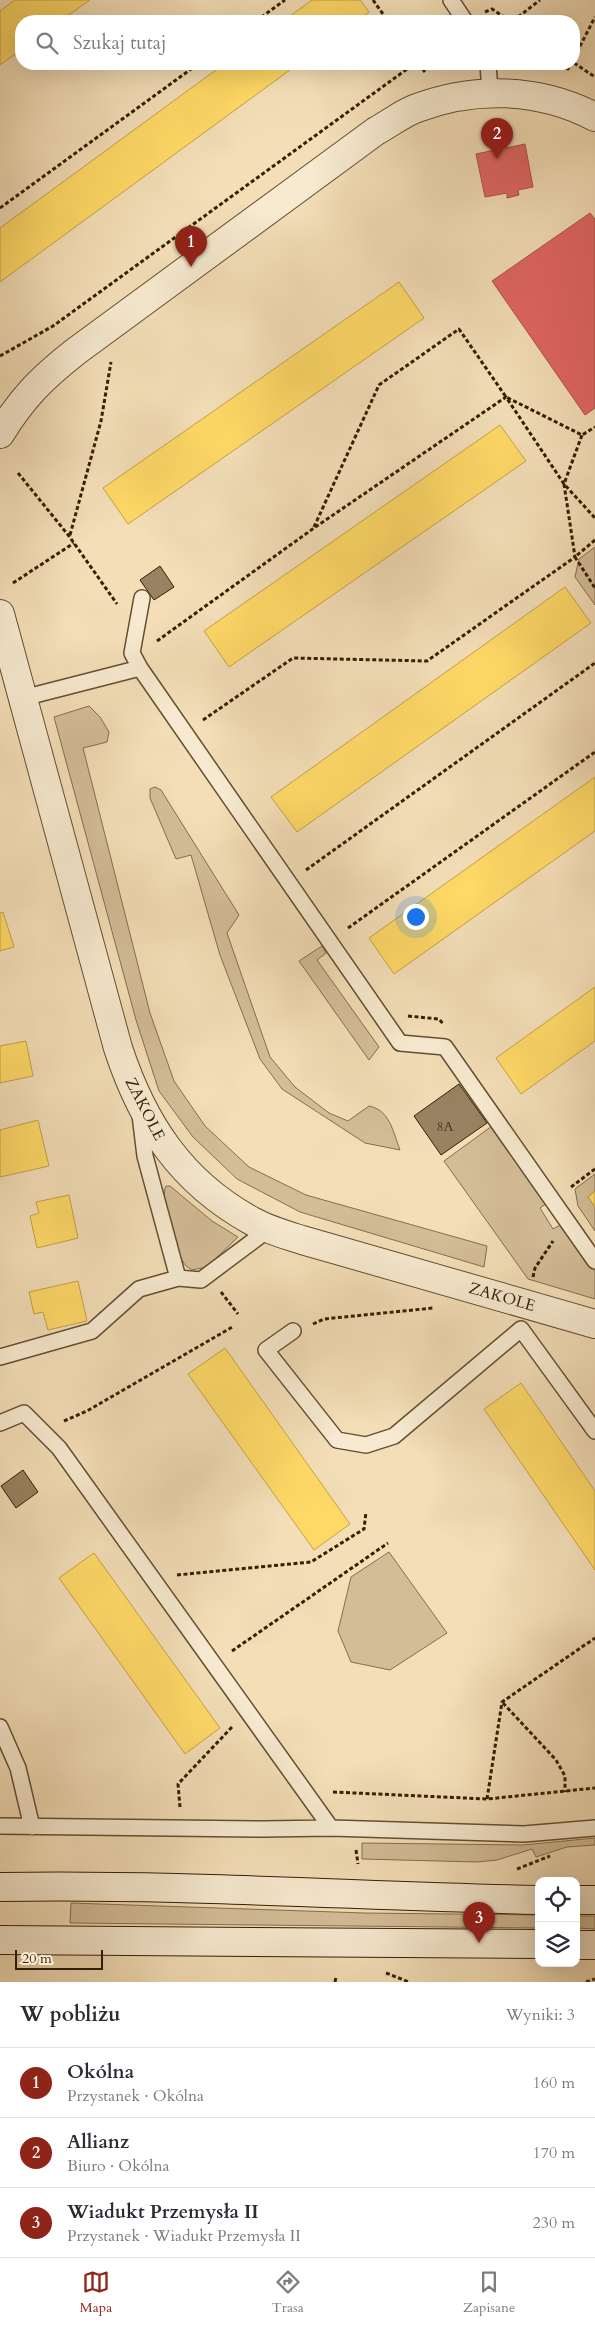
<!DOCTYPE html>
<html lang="pl">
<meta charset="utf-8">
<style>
body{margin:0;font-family:Cardo,serif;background:#f7f7f7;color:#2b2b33}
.controls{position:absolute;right:15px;bottom:15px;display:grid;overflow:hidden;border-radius:10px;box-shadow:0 5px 20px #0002}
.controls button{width:45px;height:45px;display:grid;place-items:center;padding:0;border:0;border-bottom:1px solid #e1e1e2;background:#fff;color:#2b2b33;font:25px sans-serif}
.scale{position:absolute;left:15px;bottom:12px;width:88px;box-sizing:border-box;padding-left:5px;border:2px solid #351e03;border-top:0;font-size:14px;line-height:18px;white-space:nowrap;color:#351e03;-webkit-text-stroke:4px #f7ead0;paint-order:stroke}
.you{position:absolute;left:415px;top:916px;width:18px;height:18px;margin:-12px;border:4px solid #fff;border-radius:50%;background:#1a73e8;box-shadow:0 0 0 8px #1a73e833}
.badge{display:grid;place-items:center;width:32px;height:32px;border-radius:50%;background:#8f2418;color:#fff;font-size:16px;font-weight:700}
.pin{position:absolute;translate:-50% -41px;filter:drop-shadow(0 1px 2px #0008)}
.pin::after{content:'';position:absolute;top:26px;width:18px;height:15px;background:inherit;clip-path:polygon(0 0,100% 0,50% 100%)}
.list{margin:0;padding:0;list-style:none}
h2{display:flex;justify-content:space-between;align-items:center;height:65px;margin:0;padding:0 20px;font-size:21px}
h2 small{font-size:16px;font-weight:400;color:#7c7c81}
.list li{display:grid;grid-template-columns:32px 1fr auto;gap:15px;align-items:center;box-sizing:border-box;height:70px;padding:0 20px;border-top:1px solid #e1e1e2}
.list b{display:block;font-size:19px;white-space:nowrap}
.list p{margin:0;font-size:16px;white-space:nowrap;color:#7c7c81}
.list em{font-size:16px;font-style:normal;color:#7c7c81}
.icon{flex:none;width:28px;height:28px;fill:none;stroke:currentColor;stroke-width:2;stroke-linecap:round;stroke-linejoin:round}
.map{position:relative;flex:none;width:595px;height:1982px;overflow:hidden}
.search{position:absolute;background:#fff;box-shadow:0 5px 20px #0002;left:15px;right:15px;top:15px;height:55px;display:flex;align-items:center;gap:12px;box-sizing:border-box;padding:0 18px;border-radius:20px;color:#7c7c81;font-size:19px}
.sheet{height:275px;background:#fff}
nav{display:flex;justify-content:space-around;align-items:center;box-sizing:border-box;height:70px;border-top:1px solid #e1e1e2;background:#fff;font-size:14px;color:#7c7c81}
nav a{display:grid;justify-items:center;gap:2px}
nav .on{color:#8f2418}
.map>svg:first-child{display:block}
</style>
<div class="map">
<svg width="595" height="1982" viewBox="0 0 595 1982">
<rect width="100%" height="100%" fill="#f3deb7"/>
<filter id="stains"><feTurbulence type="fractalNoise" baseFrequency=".004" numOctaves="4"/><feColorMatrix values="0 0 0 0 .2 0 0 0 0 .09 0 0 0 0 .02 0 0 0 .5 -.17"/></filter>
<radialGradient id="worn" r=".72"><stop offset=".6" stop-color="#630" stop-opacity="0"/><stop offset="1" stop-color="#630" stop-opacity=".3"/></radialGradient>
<path fill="#d3bd98" stroke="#846e4e" d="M595 547V605L575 577 579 559Z
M89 706 100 717 109 732 107 742 83 748 150 1013 174 1081 205 1126 249 1167 306 1195 487 1246 484 1267 300 1212 237 1179 193 1137 159 1091 136 1020 54 717Z
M155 787 161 790 239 915 227 933 270 1057 295 1087 329 1113 348 1121 369 1106C390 1110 393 1132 400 1150L365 1143 282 1089 260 1059 220 955 191 855 176 859 150 798V789Z
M322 946 326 953 317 960 379 1047 369 1060 299 961Z
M492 1126 547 1203 540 1208 553 1229 562 1224 595 1271V1299L528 1279 444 1161Z
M595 1174V1191L588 1197 595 1207V1231L578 1206 575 1189Z
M166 1186H170L212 1221 238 1237 207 1267 192 1270C191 1269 187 1267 186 1266 177 1257 159 1196 166 1186Z
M389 1552 447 1633 390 1670 351 1662 338 1631 351 1577Z
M595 1838V1845L567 1847 536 1857 532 1849 497 1860 477 1862 362 1859V1843L523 1845Z
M71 1903 364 1913 539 1915V1928L70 1923Z
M576 1916H595V1929L576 1928Z"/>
<path fill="#ffd966" stroke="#c2a148" d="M15 0H90L60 21H21V50L0 65V11Z
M312 0H360L369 12 357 21H283Z
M224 64H298L0 282V228Z
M399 282 424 318 128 524 103 488Z
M500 425 526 461 229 667 204 631Z
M565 587 591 623 297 832 271 797Z
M595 777V831L394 974 369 938Z
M3 912 14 947 0 951V913Z
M595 987V1041L521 1094 496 1058Z
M26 1041 33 1076 0 1083V1046Z
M38 1120 49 1166 0 1177V1130Z
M595 1191V1207L588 1197Z
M69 1195 78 1238 37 1248 30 1216 39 1213 36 1202Z
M78 1281 87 1321 48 1330 43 1312 34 1314 29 1292Z
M225 1348 350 1524 314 1550 188 1374Z
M521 1383 595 1491V1570L484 1409Z
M94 1553 220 1728 185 1754 59 1578Z"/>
<path fill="#e06666" stroke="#ad5048" d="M505 140 506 148 525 144 533 187 518 190 519 195 507 198V193L485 197 476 154 495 150 493 142Z
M590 213 595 219V408L585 415 492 281Z"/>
<path fill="#988261" stroke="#351e03" d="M160 566 174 587 154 600 140 580Z
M459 1084 487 1123 441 1155 414 1116Z
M23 1470 38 1492 16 1508 1 1486Z"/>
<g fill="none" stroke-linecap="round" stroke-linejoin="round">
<defs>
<path id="lane" d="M451 0 465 21
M488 64 490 92
M140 668 132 653 142 598
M23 698 140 668 400 1043 445 1047 595 1261
M140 1115 145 1156 178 1278 201 1280 269 1229
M293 1331 266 1350 337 1440 366 1445 394 1436 521 1329 595 1431
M0 1357 92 1331 139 1289 178 1278
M0 1423 24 1413 59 1448 331 1828
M0 1727 18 1768 32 1827
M0 1826 264 1829 331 1828 524 1834 595 1828"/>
<path id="street" d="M0 434C23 397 41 379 75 352L376 131C389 124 403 113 417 108 475 86 540 88 595 117
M0 614 118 1048C143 1124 181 1182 252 1221 268 1230 286 1235 302 1240L595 1324"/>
<path id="secondary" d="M0 1887C180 1884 359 1896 539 1900
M576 1900H595
M0 1940 539 1944
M576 1945H595"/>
</defs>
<use href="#lane" stroke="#644e30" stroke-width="18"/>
<use href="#street" stroke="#644e30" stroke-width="30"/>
<use href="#secondary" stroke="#351e03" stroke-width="30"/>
<path stroke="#351e03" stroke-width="3" stroke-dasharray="4 2.5" stroke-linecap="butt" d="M373 0 388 21
M485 12 492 9 510 21
M256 21 285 0
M513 21 540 0
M574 58 595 17
M574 63 595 77
M419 64 425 72
M567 70 571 64
M0 208 198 64
M0 356 53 326 414 64
M18 473 69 536 117 604
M314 527 379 385 459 329 506 397 582 435 595 427
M70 535 101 421 111 362
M595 540 575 557 595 588
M13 583 74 543
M157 641 314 528 506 397 564 484 595 518
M203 720 293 658 427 661 575 557 564 484 582 435
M306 870 595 663
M348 928 595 752
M408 1016 439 1019 444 1025
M571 1187 595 1169
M533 1277 535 1268 553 1241
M221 1292 238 1314
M313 1324 324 1319 433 1308
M64 1421 87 1411 234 1326
M177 1575 311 1562 364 1529 366 1512
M232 1651 388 1543
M503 1703 556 1760 565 1776V1792
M333 1792 487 1799 595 1788
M487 1799 502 1702 595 1638
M180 1807 178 1784 232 1727
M356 1850 358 1864
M517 1869 550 1856
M386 1973 409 1982
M335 1982 336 1977
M586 1982 595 1979"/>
<use href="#lane" stroke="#f7ead0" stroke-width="15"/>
<use href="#street" stroke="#f7ead0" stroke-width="28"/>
<use href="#secondary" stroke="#f7ead0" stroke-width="28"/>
</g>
<g text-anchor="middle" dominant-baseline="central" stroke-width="5" stroke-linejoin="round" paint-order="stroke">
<g font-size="14" fill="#4e371a">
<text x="445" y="1126">8A</text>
</g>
<g font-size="16" fill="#351e03" stroke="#f7ead0">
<text transform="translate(145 1109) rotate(63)">ZAKOLE</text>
<text transform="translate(502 1297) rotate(16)">ZAKOLE</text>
</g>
</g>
<rect width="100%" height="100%" filter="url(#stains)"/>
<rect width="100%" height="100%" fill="url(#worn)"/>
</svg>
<div class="controls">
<button><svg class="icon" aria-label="locate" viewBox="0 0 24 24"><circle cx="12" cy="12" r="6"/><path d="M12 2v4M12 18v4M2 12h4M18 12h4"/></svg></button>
<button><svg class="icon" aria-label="layers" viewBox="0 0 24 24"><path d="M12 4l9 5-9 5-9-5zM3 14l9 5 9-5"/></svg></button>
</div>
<div class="scale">20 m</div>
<div class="you"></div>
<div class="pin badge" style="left:191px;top:267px">1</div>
<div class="pin badge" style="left:497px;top:159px">2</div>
<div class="pin badge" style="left:479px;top:1943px">3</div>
<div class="search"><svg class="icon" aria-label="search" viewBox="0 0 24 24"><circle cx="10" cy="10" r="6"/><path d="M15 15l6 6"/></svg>Szukaj tutaj</div>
</div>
<section class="sheet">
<h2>W pobliżu<small>Wyniki: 3</small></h2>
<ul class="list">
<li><span class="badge">1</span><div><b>Okólna</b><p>Przystanek · Okólna</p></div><em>160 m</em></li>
<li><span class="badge">2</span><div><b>Allianz</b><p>Biuro · Okólna</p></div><em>170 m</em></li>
<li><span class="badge">3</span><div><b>Wiadukt Przemysła II</b><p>Przystanek · Wiadukt Przemysła II</p></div><em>230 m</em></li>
</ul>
</section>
<nav>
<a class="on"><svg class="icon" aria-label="map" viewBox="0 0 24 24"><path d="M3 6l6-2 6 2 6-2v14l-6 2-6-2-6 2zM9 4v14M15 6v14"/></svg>Mapa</a>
<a><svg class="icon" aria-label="directions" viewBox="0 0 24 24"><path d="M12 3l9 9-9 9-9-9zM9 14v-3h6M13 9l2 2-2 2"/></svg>Trasa</a>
<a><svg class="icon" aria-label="saved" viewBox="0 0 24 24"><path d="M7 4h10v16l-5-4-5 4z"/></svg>Zapisane</a>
</nav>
